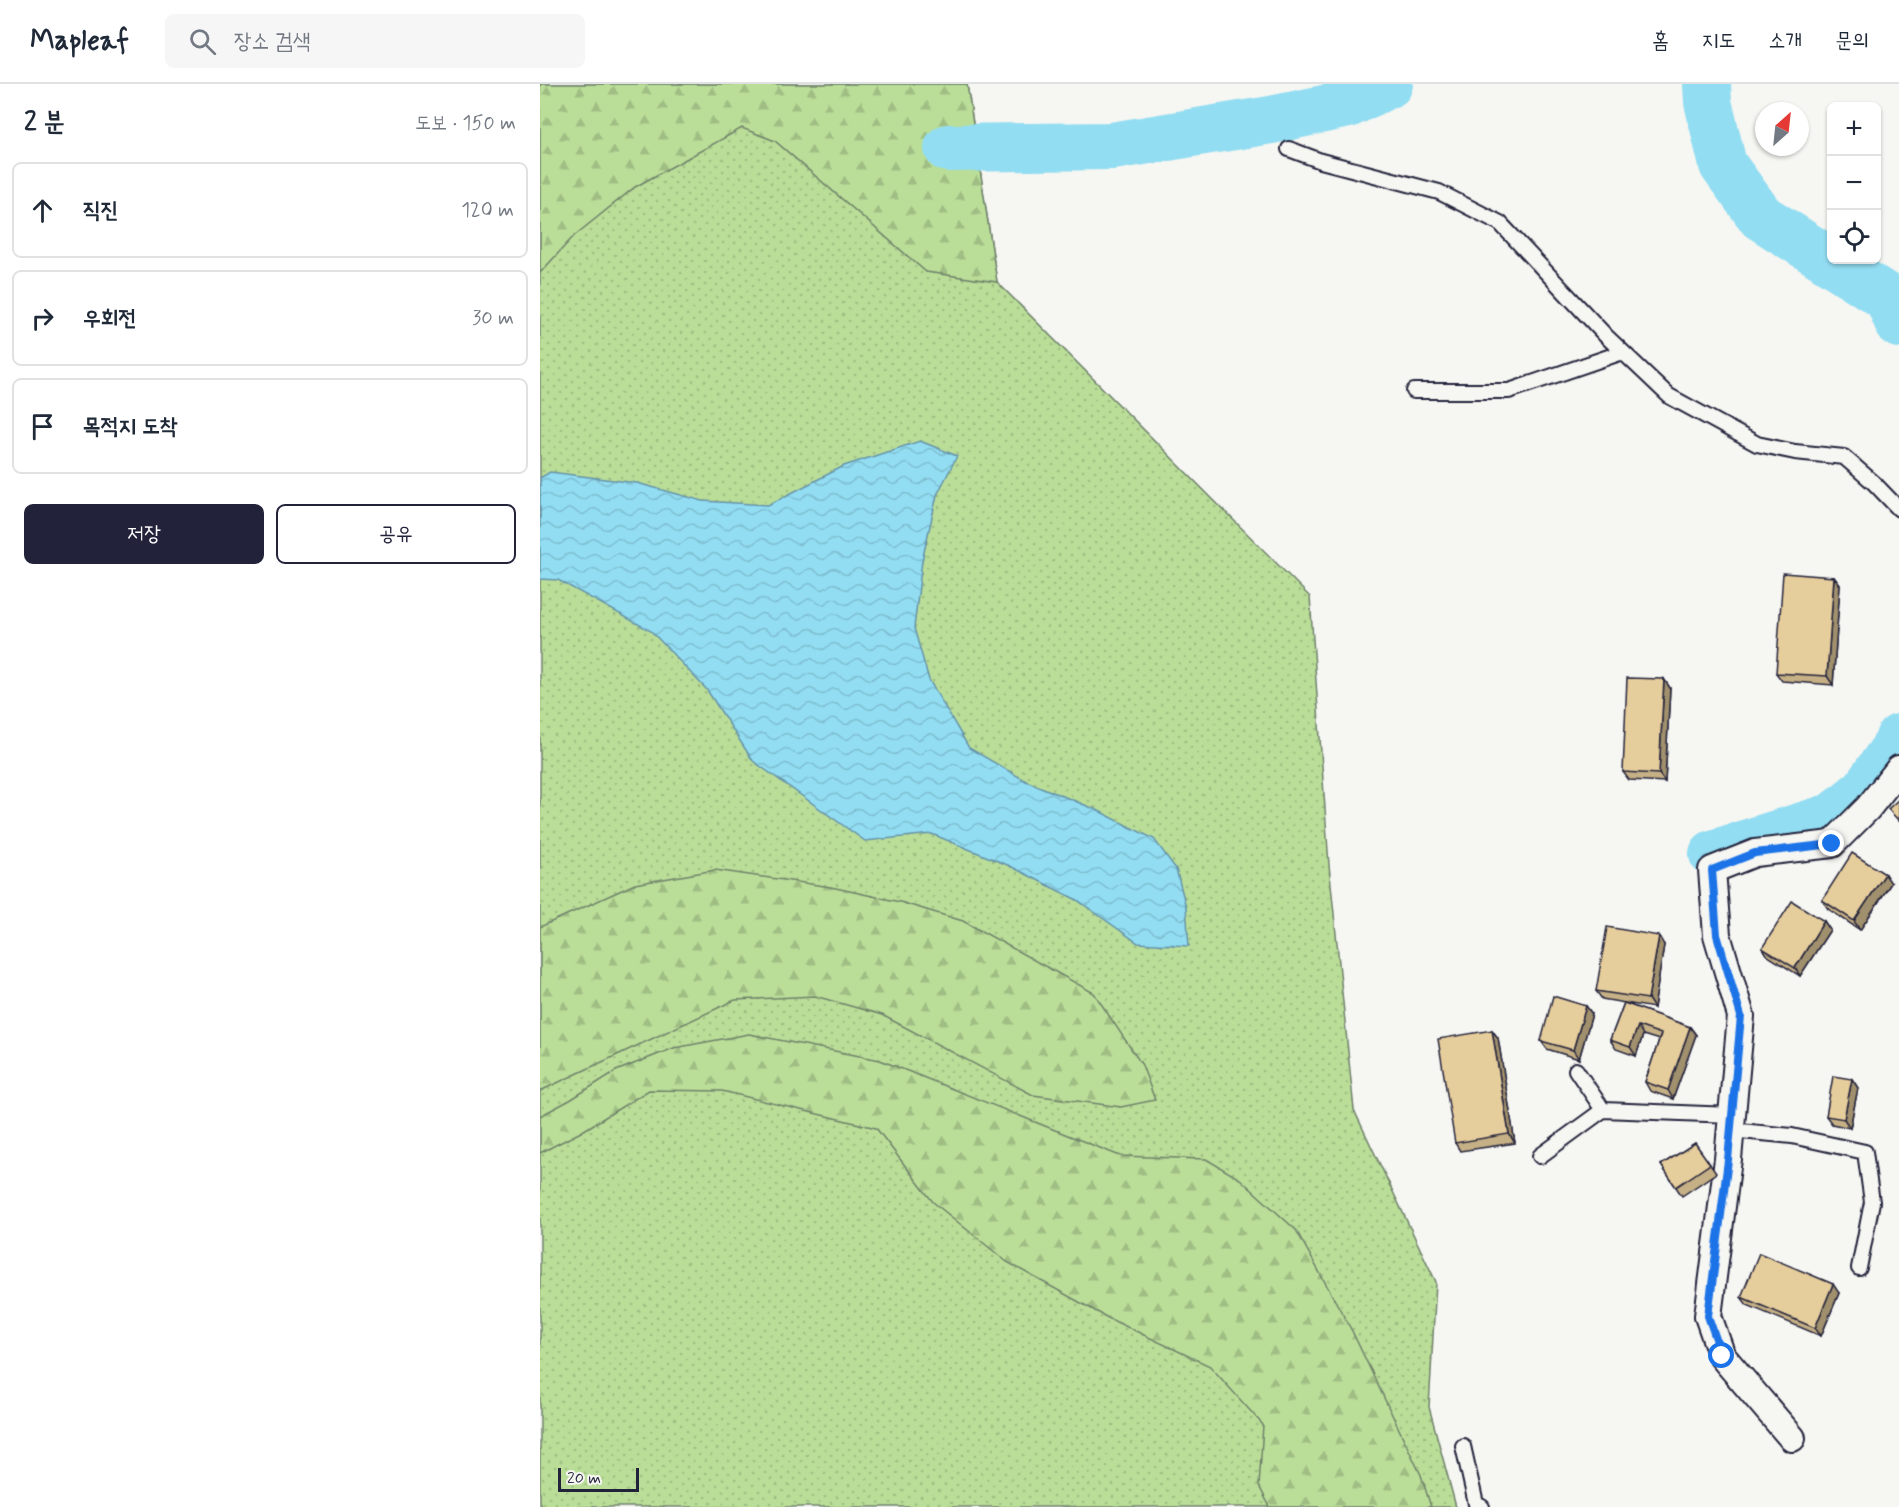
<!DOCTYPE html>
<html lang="ko">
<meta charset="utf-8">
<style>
body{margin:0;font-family:Mynerve,"Poor Story",sans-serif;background:#f6f6f7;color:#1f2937}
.controls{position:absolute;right:18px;top:18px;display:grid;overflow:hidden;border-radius:9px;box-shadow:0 2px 4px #0004}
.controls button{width:54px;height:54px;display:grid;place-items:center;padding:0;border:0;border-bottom:2px solid #e0e1e3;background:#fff;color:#1f2937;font:30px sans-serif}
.compass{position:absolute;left:1215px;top:18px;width:54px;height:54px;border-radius:50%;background:#fff;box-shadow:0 2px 4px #0004;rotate:27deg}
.scale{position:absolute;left:18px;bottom:15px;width:81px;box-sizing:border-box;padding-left:6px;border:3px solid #22223b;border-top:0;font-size:16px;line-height:21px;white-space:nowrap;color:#22223b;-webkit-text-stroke:4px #f6f6f2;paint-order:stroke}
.stop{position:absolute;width:18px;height:18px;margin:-14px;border:4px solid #1a73e8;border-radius:50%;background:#fff}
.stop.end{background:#1a73e8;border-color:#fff;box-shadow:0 2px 6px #0008}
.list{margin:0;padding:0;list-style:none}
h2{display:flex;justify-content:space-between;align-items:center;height:78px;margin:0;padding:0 24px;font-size:26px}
h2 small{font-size:20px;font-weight:400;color:#747a83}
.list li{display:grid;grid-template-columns:39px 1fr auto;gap:18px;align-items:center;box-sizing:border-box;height:96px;margin:0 12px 12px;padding:0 12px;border:2px solid #e0e1e3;border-radius:9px}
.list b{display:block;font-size:22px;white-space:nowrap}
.list em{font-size:20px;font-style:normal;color:#747a83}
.actions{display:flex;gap:12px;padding:18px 24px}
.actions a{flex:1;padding:14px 0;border:2px solid #22223b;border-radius:9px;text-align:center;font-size:21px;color:#22223b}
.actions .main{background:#22223b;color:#fff}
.icon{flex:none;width:33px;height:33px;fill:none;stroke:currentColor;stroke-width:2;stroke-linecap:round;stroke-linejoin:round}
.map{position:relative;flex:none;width:1359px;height:1423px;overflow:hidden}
header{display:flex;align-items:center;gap:36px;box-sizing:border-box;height:84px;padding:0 30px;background:#fff;border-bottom:2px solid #e0e1e3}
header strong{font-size:28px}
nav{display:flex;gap:33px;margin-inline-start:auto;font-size:21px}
.search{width:420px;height:54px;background:#f6f6f7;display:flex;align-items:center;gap:15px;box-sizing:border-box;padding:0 21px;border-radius:9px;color:#747a83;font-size:22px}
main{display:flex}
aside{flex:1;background:#fff}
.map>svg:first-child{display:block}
</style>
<header>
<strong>Mapleaf</strong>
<div class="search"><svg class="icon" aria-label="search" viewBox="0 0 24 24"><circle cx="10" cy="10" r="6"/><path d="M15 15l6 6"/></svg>장소 검색</div>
<nav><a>홈</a><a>지도</a><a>소개</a><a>문의</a></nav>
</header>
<main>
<aside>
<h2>2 분<small>도보 · 150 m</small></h2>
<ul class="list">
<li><svg class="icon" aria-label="ahead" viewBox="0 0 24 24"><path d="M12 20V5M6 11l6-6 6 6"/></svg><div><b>직진</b></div><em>120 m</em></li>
<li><svg class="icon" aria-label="right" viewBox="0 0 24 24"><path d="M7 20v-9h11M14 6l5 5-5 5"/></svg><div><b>우회전</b></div><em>30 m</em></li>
<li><svg class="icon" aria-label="arrive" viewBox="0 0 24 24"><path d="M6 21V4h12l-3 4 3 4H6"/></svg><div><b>목적지 도착</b></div></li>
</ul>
<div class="actions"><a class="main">저장</a><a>공유</a></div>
</aside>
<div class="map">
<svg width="1359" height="1423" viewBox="0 0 1359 1423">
<defs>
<pattern id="grass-dots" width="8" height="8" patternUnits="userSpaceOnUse" patternTransform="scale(1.5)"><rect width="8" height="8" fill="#bade98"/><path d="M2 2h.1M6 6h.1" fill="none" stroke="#a0be84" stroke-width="1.8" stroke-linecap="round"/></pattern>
<pattern id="forest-firs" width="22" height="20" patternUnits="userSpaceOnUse" patternTransform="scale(1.5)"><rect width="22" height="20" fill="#bade98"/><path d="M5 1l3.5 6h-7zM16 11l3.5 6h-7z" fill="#a0be84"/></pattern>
<pattern id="water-waves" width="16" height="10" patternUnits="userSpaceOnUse" patternTransform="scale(1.5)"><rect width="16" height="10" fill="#92ddf2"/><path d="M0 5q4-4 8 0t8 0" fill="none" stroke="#7ebdd0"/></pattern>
</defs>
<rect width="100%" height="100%" fill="#f6f6f2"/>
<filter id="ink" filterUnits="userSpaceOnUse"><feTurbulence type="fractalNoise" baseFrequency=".0167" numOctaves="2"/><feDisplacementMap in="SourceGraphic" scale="12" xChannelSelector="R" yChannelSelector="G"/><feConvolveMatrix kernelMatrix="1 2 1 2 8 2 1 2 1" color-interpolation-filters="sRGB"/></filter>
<g filter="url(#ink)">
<path fill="url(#grass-dots)" stroke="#6e806a" stroke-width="1.5" d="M0 0H427L457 198 770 513 789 781 814 1026 896 1198 889 1323 916 1423H0Z"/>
<path fill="url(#forest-firs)" stroke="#6e806a" stroke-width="1.5" d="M0 0H427L457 198 386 188 235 57 202 44 95 103 34 152 0 189Z
M175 786 291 803 360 818 423 837 554 909 602 981 615 1016 581 1023 493 1011 342 931 275 912 195 916 0 1007V843L95 800Z
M209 950 340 976 580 1072 666 1075 700 1095 756 1146 812 1247 881 1391 891 1423H730L719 1402 723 1341 670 1282 568 1234 467 1178 393 1118 336 1044 182 1007 109 1006 41 1048 0 1069V1032L30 1016 76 987 134 964Z"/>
<path fill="url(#water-waves)" stroke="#6592a9" stroke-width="1.5" d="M380 357 417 372 397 411 382 477 374 544 389 596 429 664 486 697 557 726 614 755 636 785 646 823 649 862 598 859 537 816 470 782 392 750 325 757 213 677 167 606 111 547 18 496 0 495V394L10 388 97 399 163 417 228 421 304 382Z"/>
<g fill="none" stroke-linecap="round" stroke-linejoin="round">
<path stroke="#92ddf2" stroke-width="48" d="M1167 0 1168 18 1183 81 1221 133 1348 214 1359 240
M408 64 572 62 731 36 808 20 849 0
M1173 770 1292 733 1325 706 1358 659 1359 654"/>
<defs>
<path id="lane" d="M749 65 781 77 899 108 960 139 1066 252 1129 312 1217 360 1255 368 1304 373 1334 399 1359 425
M874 307H969L1083 268
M1036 986 1063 1026
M1190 1046 1252 1052 1325 1068 1332 1118 1319 1184
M1000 1072 1063 1026 1192 1031
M923 1362 936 1420 942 1423"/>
<path id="street" d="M1252 1354 1182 1272 1168 1232 1188 1075 1201 932 1177 851 1172 786 1215 769 1292 760 1328 724 1359 685"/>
</defs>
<use href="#lane" stroke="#22223b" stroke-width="18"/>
<use href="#street" stroke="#22223b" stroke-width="30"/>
<use href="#lane" stroke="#f6f6f2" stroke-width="14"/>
<use href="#street" stroke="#f6f6f2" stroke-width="26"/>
</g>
<path fill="#c6b086" stroke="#22223b" stroke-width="1.5" d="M1294 493 1300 501 1293 601 1242 597 1236 589Z
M1124 595 1130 604 1125 698 1089 696 1083 688Z
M1351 799 1320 846 1288 825 1282 816Z
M1284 837 1290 846 1260 892 1228 872 1222 864Z
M1124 861 1114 924 1062 915 1056 907Z
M1084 919 1150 943 1156 951 1133 1015 1110 1007 1105 998 1119 956 1103 951 1096 972 1076 965 1070 956Z
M1046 922 1052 930 1039 975 1007 965 1001 957Z
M952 946 958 954 975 1059 920 1067 915 1059Z
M1312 995 1318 1004 1310 1044 1292 1040 1286 1032Z
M1155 1059 1176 1089 1142 1112 1121 1081Z
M1299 1209 1281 1252 1207 1221 1201 1213Z"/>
<path fill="#a1906d" stroke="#22223b" stroke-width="1.5" d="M1294 493 1300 501 1293 601 1287 592Z
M1124 595 1130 604 1125 698 1119 690Z
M1345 790 1351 799 1320 846 1314 837Z
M1284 837 1290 846 1260 892 1255 884Z
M1119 852 1124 861 1114 924 1108 915Z
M1046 922 1052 930 1039 975 1033 966Z
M1098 942 1103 951 1096 972 1090 963Z
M1150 943 1156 951 1133 1015 1128 1006Z
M952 946 958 954 975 1059 969 1050Z
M1312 995 1318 1004 1310 1044 1304 1035Z
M1293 1200 1299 1209 1281 1252 1275 1244Z"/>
<path fill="#e6cd9c" stroke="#22223b" stroke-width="1.5" d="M1243 489 1294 493 1287 592 1236 589Z
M1087 594 1124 595 1119 690 1083 688Z
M1359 715V737L1348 725Z
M1312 769 1345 790 1314 837 1282 816Z
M1252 817 1284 837 1255 884 1222 864Z
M1067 843 1119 852 1108 915 1056 907Z
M1013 912 1046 922 1033 966 1001 957Z
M1084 919 1150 943 1128 1006 1105 998 1121 950 1098 942 1090 963 1070 956Z
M952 946 969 1050 915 1059 898 955Z
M1293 992 1312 995 1304 1035 1286 1032Z
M1155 1059 1170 1080 1136 1103 1121 1081Z
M1219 1169 1293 1200 1275 1244 1201 1213Z"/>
</g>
<g fill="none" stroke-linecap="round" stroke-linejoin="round" filter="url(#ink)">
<path stroke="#1a73e8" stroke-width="8" d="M1182 1272 1168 1232 1188 1076 1201 932 1177 851 1172 786 1215 769 1292 760"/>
</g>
</svg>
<div class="controls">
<button>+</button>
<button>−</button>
<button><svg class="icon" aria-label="locate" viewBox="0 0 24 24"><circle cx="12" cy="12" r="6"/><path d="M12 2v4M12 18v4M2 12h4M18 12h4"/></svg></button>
</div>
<svg class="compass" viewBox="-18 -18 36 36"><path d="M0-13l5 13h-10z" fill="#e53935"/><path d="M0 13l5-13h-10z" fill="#747a83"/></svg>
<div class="scale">20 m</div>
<div class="stop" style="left:1182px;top:1272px"></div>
<div class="stop end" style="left:1292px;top:760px"></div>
</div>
</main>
